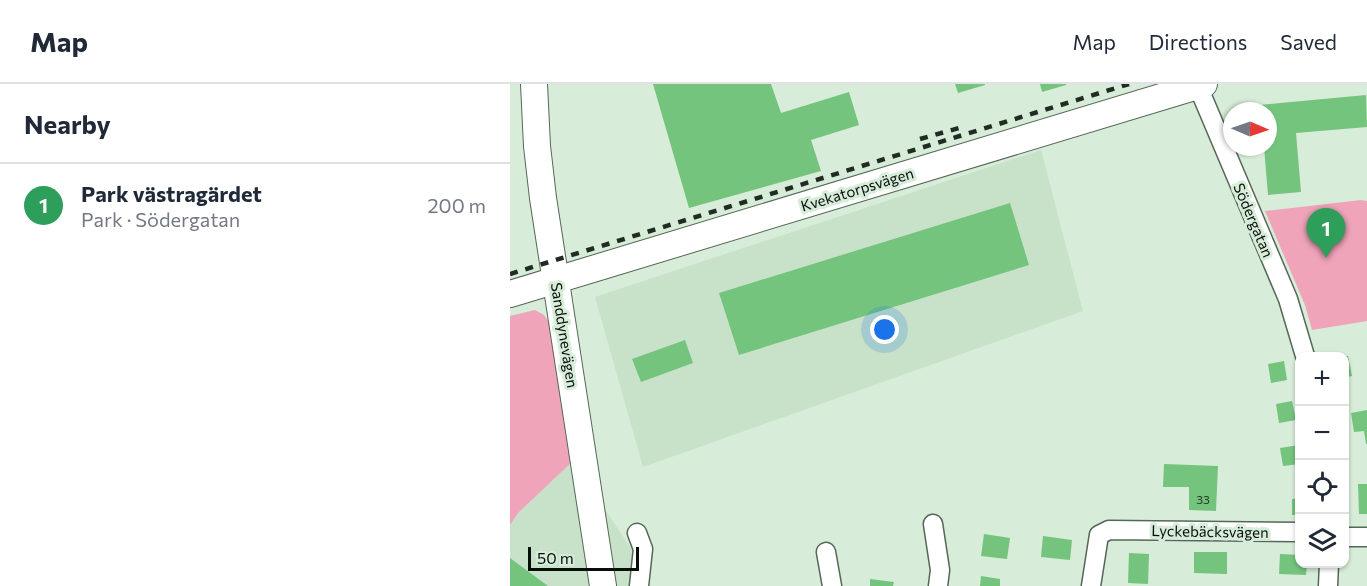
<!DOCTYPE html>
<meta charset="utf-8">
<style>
body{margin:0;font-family:Commissioner,sans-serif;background:#f2f2f3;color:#1f2937}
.controls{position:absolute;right:18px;bottom:18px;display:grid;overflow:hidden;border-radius:12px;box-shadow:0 2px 4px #0004}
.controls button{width:54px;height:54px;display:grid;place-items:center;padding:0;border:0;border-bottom:2px solid #e0e1e3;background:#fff;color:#1f2937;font:30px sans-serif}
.compass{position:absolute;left:713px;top:18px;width:54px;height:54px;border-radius:50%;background:#fff;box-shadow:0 2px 4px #0004;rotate:92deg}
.scale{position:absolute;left:18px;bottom:15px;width:111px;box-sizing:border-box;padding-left:6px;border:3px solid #070e08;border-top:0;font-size:16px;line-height:21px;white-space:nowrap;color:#070e08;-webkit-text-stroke:4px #d7ecd9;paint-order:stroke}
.you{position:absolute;left:375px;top:246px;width:21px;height:21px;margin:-15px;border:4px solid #fff;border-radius:50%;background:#1a73e8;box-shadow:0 0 0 9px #1a73e833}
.badge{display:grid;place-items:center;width:39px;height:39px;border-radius:50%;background:#ae225f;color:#fff;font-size:20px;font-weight:700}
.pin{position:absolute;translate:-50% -50px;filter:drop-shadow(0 2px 3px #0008)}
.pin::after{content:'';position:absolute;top:32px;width:21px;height:18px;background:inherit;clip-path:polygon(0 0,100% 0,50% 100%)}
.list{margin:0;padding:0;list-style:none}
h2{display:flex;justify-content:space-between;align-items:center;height:78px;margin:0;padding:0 24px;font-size:26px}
h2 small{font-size:20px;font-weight:400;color:#747a83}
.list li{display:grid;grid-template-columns:39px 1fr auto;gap:18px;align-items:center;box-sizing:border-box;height:84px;padding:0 24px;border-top:2px solid #e0e1e3}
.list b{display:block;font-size:22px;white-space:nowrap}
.list p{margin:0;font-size:20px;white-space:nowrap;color:#747a83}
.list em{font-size:20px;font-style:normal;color:#747a83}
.icon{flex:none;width:33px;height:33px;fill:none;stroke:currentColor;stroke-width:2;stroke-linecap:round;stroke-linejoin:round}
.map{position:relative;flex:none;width:857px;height:502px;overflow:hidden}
header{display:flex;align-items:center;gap:36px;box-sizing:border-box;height:84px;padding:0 30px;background:#fff;border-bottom:2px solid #e0e1e3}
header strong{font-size:28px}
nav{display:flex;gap:33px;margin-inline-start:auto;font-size:21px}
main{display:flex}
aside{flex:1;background:#fff}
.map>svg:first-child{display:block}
</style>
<header>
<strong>Map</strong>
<nav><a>Map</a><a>Directions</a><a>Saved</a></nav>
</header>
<main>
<aside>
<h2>Nearby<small></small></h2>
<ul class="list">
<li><span class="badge" style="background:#2e9e5b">1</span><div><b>Park västragärdet</b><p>Park · Södergatan</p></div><em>200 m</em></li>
</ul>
</aside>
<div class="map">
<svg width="857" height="502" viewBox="0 0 857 502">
<rect width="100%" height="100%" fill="#d7ecd9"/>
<path fill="#c7e2c9" d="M531 66 573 227 133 383 85 213Z
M63 377 126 472 120 502H0V441L8 429Z"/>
<path fill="#f0a4ba" d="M851 116 857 117V237L802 246 795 221 755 127Z
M25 226 34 231 40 240 63 377 8 429 0 441V232Z"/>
<path fill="#74c47d" d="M143 0H261L271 29 339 8 349 41 301 56 311 87 179 124Z
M445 0H475V1L448 9Z
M530 0H556V1L532 8Z
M856 11 857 43 786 49 791 108 758 111 754 63H758V27H750V21Z
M500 119 519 181 229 271 209 209Z
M175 256 183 279 131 298 122 275Z
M834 272H838L842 292 834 294Z
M774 277 777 296 761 299 758 280Z
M782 317 786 336 769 339 766 320Z
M857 326V360H856L854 347 844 348 841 329Z
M789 361 790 380 773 382 770 364Z
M654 380 708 382 706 427 679 426V403H653Z
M848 400H857V430H849Z
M790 414V431H782V415Z
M474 450 500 454 497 475 471 472Z
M533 452 562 456 560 476 531 473Z
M684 468H717V490L684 489Z
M619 469 639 470 638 500 618 499Z
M770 470 790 471V480H797L796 491 769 490Z
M0 474 38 502H0Z
M471 492 490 495V502H470Z
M360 495 384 498 383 502H360Z"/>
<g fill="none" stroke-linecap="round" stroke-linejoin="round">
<defs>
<path id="street" d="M687 0 778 215 795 272
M423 440 430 486 428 502
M127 449 133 465 129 502
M834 453H857
M316 468 322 502
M581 502 589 451 599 446 790 448
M818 502 819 480"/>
<path id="secondary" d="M24 0 27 62 33 114 93 502
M0 210 694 0"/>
</defs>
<use href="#street" stroke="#556756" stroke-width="21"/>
<use href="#secondary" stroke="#556756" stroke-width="28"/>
<use href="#street" stroke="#fff" stroke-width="18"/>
<use href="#secondary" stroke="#fff" stroke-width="26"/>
<path stroke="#222b23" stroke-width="4.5" stroke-dasharray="8 8" stroke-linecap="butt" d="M410 55 456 42
M0 190 619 0"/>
</g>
<g text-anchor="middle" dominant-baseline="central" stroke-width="6" stroke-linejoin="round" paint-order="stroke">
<g font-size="12" fill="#223c25">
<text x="693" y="415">33</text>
</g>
<g font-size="15" fill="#070e08" stroke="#d7ecd9">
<text transform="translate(347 105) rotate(-17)">Kvekatorpsvägen</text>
<text transform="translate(744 136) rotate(67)">Södergatan</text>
<text transform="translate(55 251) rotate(81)">Sanddynevägen</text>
<text transform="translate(700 447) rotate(1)">Lyckebäcksvägen</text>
</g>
</g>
</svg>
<div class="controls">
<button>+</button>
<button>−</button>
<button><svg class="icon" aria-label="locate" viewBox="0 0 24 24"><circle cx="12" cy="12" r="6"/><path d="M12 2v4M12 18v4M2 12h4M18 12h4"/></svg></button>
<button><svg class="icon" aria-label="layers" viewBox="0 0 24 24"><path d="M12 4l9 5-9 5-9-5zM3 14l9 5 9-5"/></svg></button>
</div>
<svg class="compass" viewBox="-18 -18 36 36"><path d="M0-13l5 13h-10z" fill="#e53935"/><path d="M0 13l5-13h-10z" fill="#747a83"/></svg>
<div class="scale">50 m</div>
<div class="you"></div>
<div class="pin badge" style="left:816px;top:174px;background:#2e9e5b">1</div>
</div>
</main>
